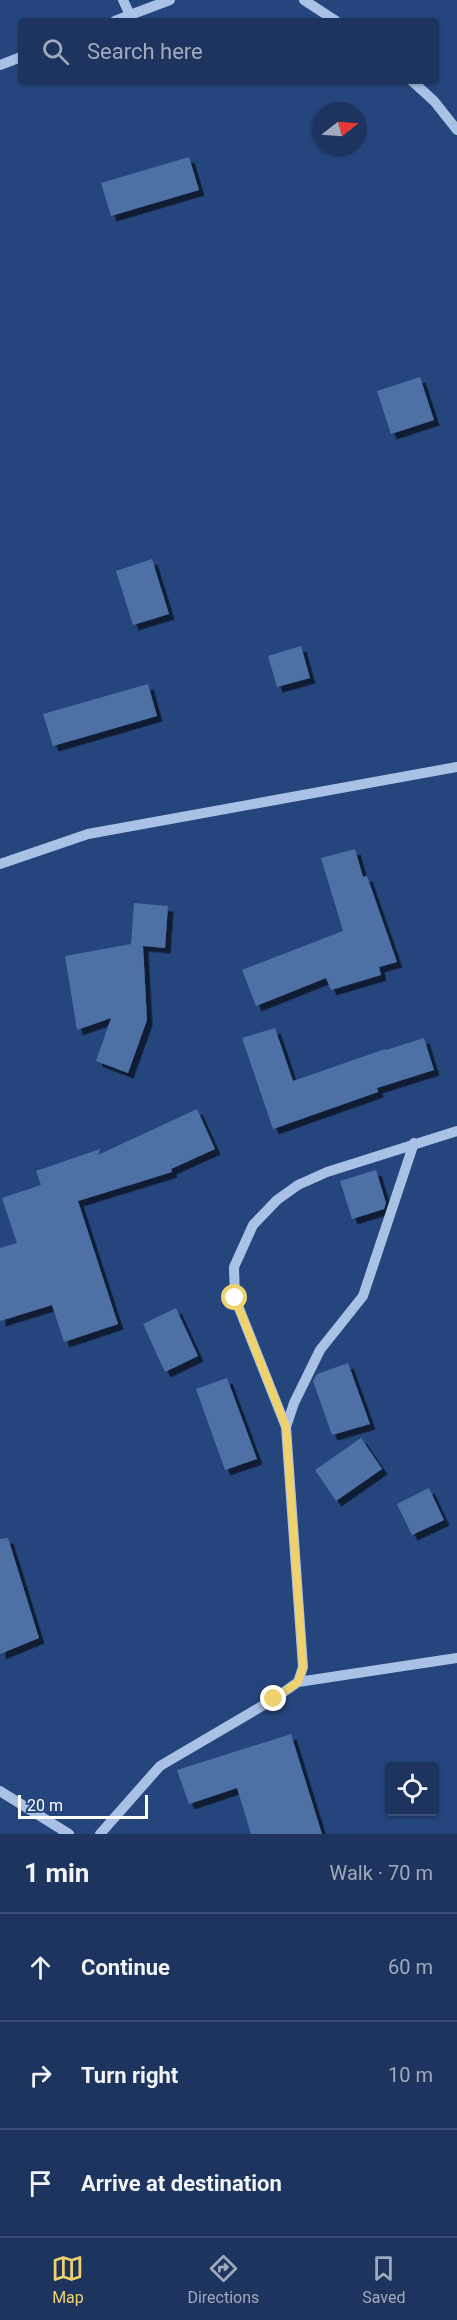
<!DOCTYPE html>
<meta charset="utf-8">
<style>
body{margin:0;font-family:Roboto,sans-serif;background:#253c64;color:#f1f3f6}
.controls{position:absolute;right:18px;bottom:18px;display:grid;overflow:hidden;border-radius:6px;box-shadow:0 2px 4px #0004}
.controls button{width:54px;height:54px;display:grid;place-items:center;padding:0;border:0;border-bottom:2px solid #3a4f73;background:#1c345e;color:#f1f3f6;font:30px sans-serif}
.compass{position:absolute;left:313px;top:102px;width:54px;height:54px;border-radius:50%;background:#1c345e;box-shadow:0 2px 4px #0004;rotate:73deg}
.scale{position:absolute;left:18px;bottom:15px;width:130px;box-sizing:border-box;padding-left:6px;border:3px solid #fff;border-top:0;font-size:16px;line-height:21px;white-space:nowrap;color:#fff;-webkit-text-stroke:4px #25467d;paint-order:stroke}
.stop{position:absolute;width:18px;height:18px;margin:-14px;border:4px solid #efd16e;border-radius:50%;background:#fff}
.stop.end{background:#efd16e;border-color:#fff;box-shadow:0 2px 6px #0008}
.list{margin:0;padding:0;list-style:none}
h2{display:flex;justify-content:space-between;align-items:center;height:78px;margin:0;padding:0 24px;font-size:26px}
h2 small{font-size:20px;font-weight:400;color:#a0aabc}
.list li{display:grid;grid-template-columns:39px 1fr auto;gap:18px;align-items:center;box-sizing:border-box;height:108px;padding:0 24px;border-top:2px solid #3a4f73}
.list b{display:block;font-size:22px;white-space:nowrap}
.list em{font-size:20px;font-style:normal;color:#a0aabc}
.icon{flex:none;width:33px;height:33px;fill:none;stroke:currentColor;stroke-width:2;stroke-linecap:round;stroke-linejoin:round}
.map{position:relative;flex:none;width:457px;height:1834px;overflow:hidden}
.search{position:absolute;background:#1c345e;box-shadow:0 2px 4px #0004;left:18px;right:18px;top:18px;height:66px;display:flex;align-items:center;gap:15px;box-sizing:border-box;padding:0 21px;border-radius:6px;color:#a0aabc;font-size:22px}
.sheet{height:402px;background:#1c345e}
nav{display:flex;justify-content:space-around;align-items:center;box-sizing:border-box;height:84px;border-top:2px solid #3a4f73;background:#1c345e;font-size:16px;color:#a0aabc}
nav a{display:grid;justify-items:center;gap:3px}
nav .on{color:#efd16e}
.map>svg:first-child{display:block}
</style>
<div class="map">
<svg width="457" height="1834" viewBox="0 0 457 1834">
<defs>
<filter id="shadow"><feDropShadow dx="5.5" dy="5.5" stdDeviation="0" flood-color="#0009"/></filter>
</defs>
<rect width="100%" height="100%" fill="#25467d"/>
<path fill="#4d70a5" filter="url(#shadow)" d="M189 157 199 190 111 216 101 183Z
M420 377 434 420 391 434 377 391Z
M152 559 169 614 133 625 116 571Z
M301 646 310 678 277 687 268 656Z
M148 684 157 716 53 746 43 714Z
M355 849 363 877 367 876 397 962 379 967 381 975 331 990 326 978 256 1006 242 970 343 931 321 858Z
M134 903 168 906 165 948 143 946 147 1020 128 1073 96 1061 111 1018 77 1030 65 956 131 944Z
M275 1028 293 1081 385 1049 386 1050 424 1038 434 1070 377 1088 378 1092 273 1129 242 1038Z
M197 1109 215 1149 171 1169 172 1172 78 1201 118 1324 64 1342 52 1305 0 1321V1248L17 1243 2 1198 41 1185 36 1171 100 1149 98 1155Z
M376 1170 386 1203 384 1209 352 1219 340 1181Z
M176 1308 198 1356 165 1372 143 1324Z
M348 1363 370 1424 332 1435 313 1381 317 1374Z
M227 1378 257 1459 225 1470 196 1389Z
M361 1438 382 1469 336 1501 315 1470Z
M429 1488 444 1520 412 1535 397 1504Z
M8 1538 39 1638 0 1654V1539Z
M291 1734 322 1834H251L237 1788 189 1804 177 1770Z"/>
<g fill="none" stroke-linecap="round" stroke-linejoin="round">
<path stroke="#a9c1e5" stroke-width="10" d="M123 0 130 15 170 0
M304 0 336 21
M115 21 130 15
M0 65 21 57
M412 81 434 101 457 130
M0 864 88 834 457 767
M286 1427 294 1403 320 1350 363 1296 414 1143
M298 1682 457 1658
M0 1791 69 1834
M100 1834 160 1766 274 1699 298 1682 303 1667 286 1427 235 1298 234 1267 253 1225 277 1200 298 1185 327 1172 457 1131"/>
</g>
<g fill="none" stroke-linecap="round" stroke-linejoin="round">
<path stroke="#efd16e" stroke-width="8" d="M235 1298 286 1427 303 1667 298 1682 274 1699"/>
</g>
</svg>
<div class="controls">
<button><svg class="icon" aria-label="locate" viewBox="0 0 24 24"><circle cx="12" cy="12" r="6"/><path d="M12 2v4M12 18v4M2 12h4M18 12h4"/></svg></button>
</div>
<svg class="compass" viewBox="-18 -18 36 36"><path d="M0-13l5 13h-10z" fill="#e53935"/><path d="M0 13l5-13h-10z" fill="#a0aabc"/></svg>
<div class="scale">20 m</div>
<div class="stop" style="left:235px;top:1298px"></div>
<div class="stop end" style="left:274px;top:1699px"></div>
<div class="search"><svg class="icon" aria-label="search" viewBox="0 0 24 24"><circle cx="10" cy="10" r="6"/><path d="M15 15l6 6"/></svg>Search here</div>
</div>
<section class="sheet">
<h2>1 min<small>Walk · 70 m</small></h2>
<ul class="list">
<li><svg class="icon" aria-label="ahead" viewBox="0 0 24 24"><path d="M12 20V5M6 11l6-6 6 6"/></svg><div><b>Continue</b></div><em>60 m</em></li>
<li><svg class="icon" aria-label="right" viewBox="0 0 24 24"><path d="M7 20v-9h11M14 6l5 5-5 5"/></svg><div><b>Turn right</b></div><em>10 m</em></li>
<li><svg class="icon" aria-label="arrive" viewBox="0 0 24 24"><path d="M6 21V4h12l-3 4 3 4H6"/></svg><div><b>Arrive at destination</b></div></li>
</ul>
</section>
<nav>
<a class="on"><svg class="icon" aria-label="map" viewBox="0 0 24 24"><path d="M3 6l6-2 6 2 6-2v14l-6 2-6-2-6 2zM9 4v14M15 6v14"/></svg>Map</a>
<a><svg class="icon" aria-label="directions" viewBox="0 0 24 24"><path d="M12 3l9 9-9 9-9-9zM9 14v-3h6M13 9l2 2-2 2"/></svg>Directions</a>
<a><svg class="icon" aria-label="saved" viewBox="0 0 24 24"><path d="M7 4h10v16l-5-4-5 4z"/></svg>Saved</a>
</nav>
